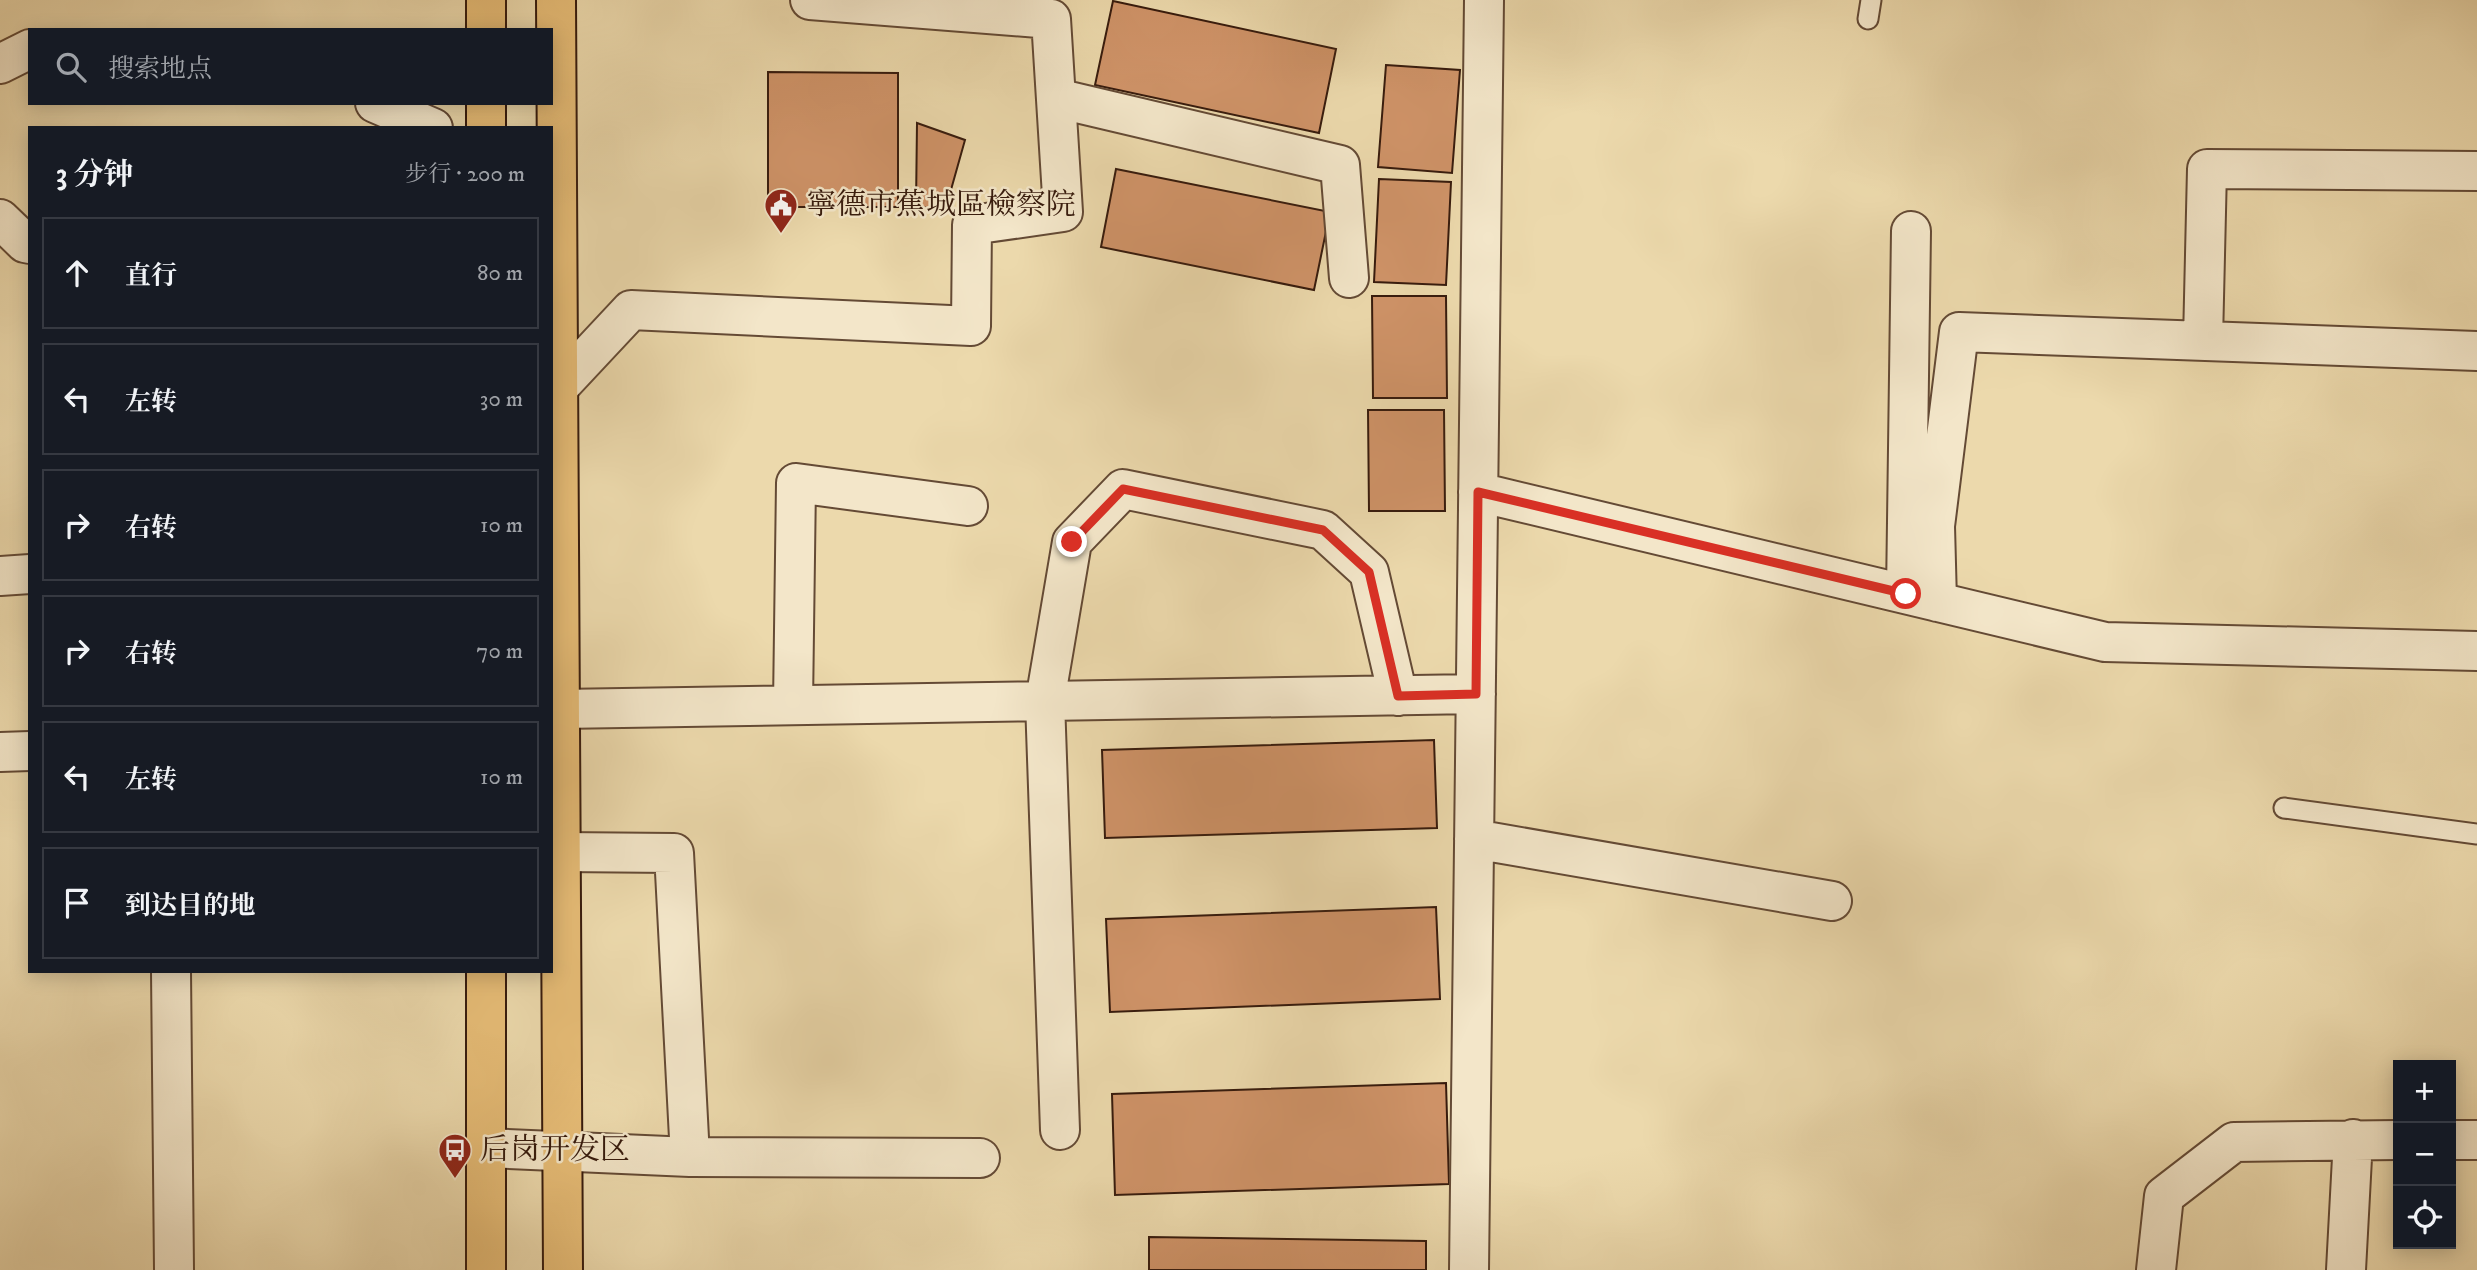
<!DOCTYPE html>
<html lang="zh">
<meta charset="utf-8">
<style>
body{margin:0;font-family:"IM FELL DW Pica","Noto Serif SC",serif;background:#20242c;color:#f1f3f6}
.controls{position:absolute;right:21px;bottom:21px;display:grid;overflow:hidden;border-radius:0px;box-shadow:0 4px 18px #0003}
.controls button{width:63px;height:63px;display:grid;place-items:center;padding:0;border:0;border-bottom:2px solid #363941;background:#171b24;color:#f1f3f6;font:35px sans-serif}
.stop{position:absolute;width:21px;height:21px;margin:-16px;border:5px solid #d93025;border-radius:50%;background:#fff}
.stop.end{background:#d93025;border-color:#fff;box-shadow:0 2px 7px #0008}
.list{margin:0;padding:0;list-style:none}
h2{display:flex;justify-content:space-between;align-items:center;height:91px;margin:0;padding:0 28px;font-size:30px}
h2 small{font-size:23px;font-weight:400;color:#9ea1a6}
.list li{display:grid;grid-template-columns:46px 1fr auto;gap:21px;align-items:center;box-sizing:border-box;height:112px;margin:0 14px 14px;padding:0 14px;border:2px solid #363941;border-radius:0px}
.list b{display:block;font-size:26px;white-space:nowrap}
.list em{font-size:23px;font-style:normal;color:#9ea1a6}
.icon{flex:none;width:38px;height:38px;fill:none;stroke:currentColor;stroke-width:2;stroke-linecap:round;stroke-linejoin:round}
.map{position:relative;flex:none;width:2477px;height:1270px;overflow:hidden}
.search{position:absolute;background:#171b24;box-shadow:0 4px 18px #0003;left:28px;top:28px;width:525px;height:77px;display:flex;align-items:center;gap:18px;box-sizing:border-box;padding:0 24px;border-radius:0px;color:#9ea1a6;font-size:26px}
.panel{position:absolute;background:#171b24;box-shadow:0 4px 18px #0003;left:28px;top:126px;width:525px;height:847px;border-radius:0px}
.map>svg:first-child{display:block}
</style>
<div class="map">
<svg width="2477" height="1270" viewBox="0 0 2477 1270">
<rect width="100%" height="100%" fill="#ecd9ac"/>
<filter id="stains"><feTurbulence type="fractalNoise" baseFrequency=".00286" numOctaves="4"/><feColorMatrix values="0 0 0 0 .2 0 0 0 0 .09 0 0 0 0 .02 0 0 0 .5 -.17"/></filter>
<radialGradient id="worn" r=".72"><stop offset=".6" stop-color="#630" stop-opacity="0"/><stop offset="1" stop-color="#630" stop-opacity=".3"/></radialGradient>
<path fill="#cf9368" stroke="#371b0d" stroke-width="2" d="M1113 1 1336 49 1319 133 1095 85Z
M1386 65 1460 70 1452 173 1378 167Z
M768 72 898 73V207H768Z
M917 123 965 140 945 211 916 206Z
M1116 169 1330 212 1314 290 1101 247Z
M1379 179 1451 182 1446 285 1374 282Z
M1372 296H1446L1447 398H1373Z
M1368 410H1444L1445 511H1369Z
M1434 740 1437 828 1105 838 1102 750Z
M1436 907 1440 999 1110 1012 1106 919Z
M1446 1083 1449 1184 1115 1195 1112 1094Z
M1149 1237 1426 1241V1270H1149Z"/>
<g fill="none" stroke-linecap="round" stroke-linejoin="round">
<defs>
<path id="service" d="M1868 19 1871 0
M2284 808 2477 834"/>
<path id="minor" d="M0 64 30 49
M1056 98 1340 165 1349 278
M375 103 433 128
M0 219 25 243 30 244
M2203 341 2207 169 2477 171
M558 388 631 310 971 326 972 225 1063 212 1051 19 810 0
M1478 492 2105 642 2477 651
M0 576 30 574
M1906 594 1911 231
M1937 602 1935 526 1959 332 2477 351
M793 705 796 483 968 506
M560 709 1476 694
M0 752 30 751
M1474 839 1832 901
M561 852 674 853 690 1157
M171 971 174 1270
M1060 1130 1045 701 1072 542 1123 489 1323 530 1369 572 1398 696
M2451 1140H2477
M486 1148 690 1157 980 1158
M1469 1270 1484 0
M2156 1270 2164 1196 2234 1142 2398 1140
M2346 1270 2353 1139"/>
<path id="trunk" d="M486 0V30
M556 0 563 1270
M486 128V103
M486 971V1270"/>
</defs>
<use href="#service" stroke="#644a35" stroke-width="23"/>
<use href="#minor" stroke="#644a35" stroke-width="42"/>
<use href="#trunk" stroke="#371b0d" stroke-width="42"/>
<use href="#service" stroke="#f3e6c9" stroke-width="19"/>
<use href="#minor" stroke="#f3e6c9" stroke-width="38"/>
<use href="#trunk" stroke="#e6bc76" stroke-width="38"/>
</g>
<g fill="none" stroke-linecap="round" stroke-linejoin="round">
<path stroke="#d93025" stroke-width="9" d="M1072 542 1123 489 1323 530 1369 572 1398 696 1476 694 1478 492 1906 594"/>
</g>
<defs>
<symbol id="civic-pin" viewBox="-11 -11 22 30"><path d="M0 17L-7.5 6A9.5 9.5 0 1 1 7.5 6Z" fill="#8f2418" stroke="#f3e6c9"/><path d="M-.6-6.5H3V-4.5H.6V-3L4-1V1h2V6H-6V1h2V-1L-.6-3ZM-1.2 2.5V6h2.4V2.5Z" fill="#fff"/></symbol>
<symbol id="bus-pin" viewBox="-11 -11 22 30"><path d="M0 17L-7.5 6A9.5 9.5 0 1 1 7.5 6Z" fill="#8f2418" stroke="#f3e6c9"/><path d="M-5-6H5V4H4V6H2V4H-2V6H-4V4H-5ZM-3.5-4V0h7V-4ZM-3.5 1.2v1.5H-2V1.2ZM2 1.2v1.5H3.5V1.2Z" fill="#fff"/></symbol>
</defs>
<g fill-rule="evenodd">
<use href="#civic-pin" x="762" y="186" width="38" height="52"/>
<use href="#bus-pin" x="436" y="1131" width="38" height="52"/>
</g>
<g text-anchor="middle" dominant-baseline="central" stroke-width="5" stroke-linejoin="round" paint-order="stroke">
<g font-size="30" fill="#371b0d" stroke="#f3e6c9" text-anchor="start">
<text x="806" y="205">寧德市蕉城區檢察院</text>
<text x="480" y="1150">后岗开发区</text>
</g>
</g>
<rect width="100%" height="100%" filter="url(#stains)"/>
<rect width="100%" height="100%" fill="url(#worn)"/>
</svg>
<div class="controls">
<button>+</button>
<button>−</button>
<button><svg class="icon" aria-label="locate" viewBox="0 0 24 24"><circle cx="12" cy="12" r="6"/><path d="M12 2v4M12 18v4M2 12h4M18 12h4"/></svg></button>
</div>
<div class="stop" style="left:1906px;top:594px"></div>
<div class="stop end" style="left:1072px;top:542px"></div>
<div class="search"><svg class="icon" aria-label="search" viewBox="0 0 24 24"><circle cx="10" cy="10" r="6"/><path d="M15 15l6 6"/></svg>搜索地点</div>
<section class="panel">
<h2>3 分钟<small>步行 · 200 m</small></h2>
<ul class="list">
<li><svg class="icon" aria-label="ahead" viewBox="0 0 24 24"><path d="M12 20V5M6 11l6-6 6 6"/></svg><div><b>直行</b></div><em>80 m</em></li>
<li><svg class="icon" aria-label="left" viewBox="0 0 24 24"><path d="M17 20v-9H6M10 6l-5 5 5 5"/></svg><div><b>左转</b></div><em>30 m</em></li>
<li><svg class="icon" aria-label="right" viewBox="0 0 24 24"><path d="M7 20v-9h11M14 6l5 5-5 5"/></svg><div><b>右转</b></div><em>10 m</em></li>
<li><svg class="icon" aria-label="right" viewBox="0 0 24 24"><path d="M7 20v-9h11M14 6l5 5-5 5"/></svg><div><b>右转</b></div><em>70 m</em></li>
<li><svg class="icon" aria-label="left" viewBox="0 0 24 24"><path d="M17 20v-9H6M10 6l-5 5 5 5"/></svg><div><b>左转</b></div><em>10 m</em></li>
<li><svg class="icon" aria-label="arrive" viewBox="0 0 24 24"><path d="M6 21V4h12l-3 4 3 4H6"/></svg><div><b>到达目的地</b></div></li>
</ul>
</section>
</div>
